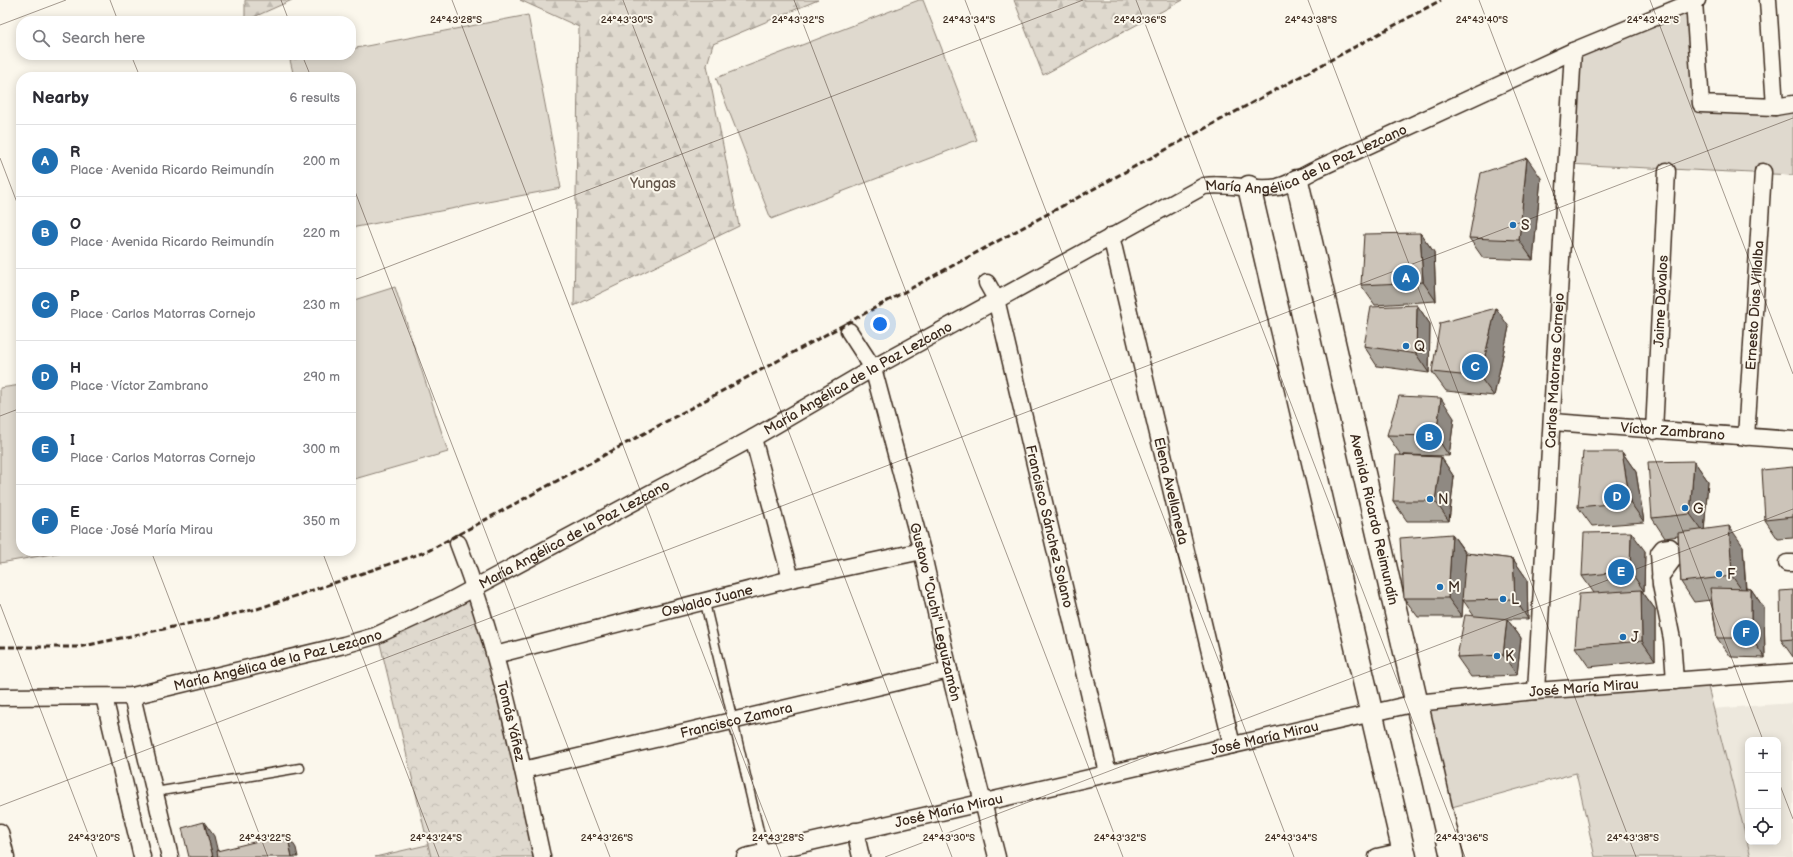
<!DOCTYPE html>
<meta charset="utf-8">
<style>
body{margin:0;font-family:"Balsamiq Sans",sans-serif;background:#f2f2f3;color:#2b2b33}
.controls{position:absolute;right:12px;bottom:12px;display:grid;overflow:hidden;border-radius:8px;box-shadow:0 2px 10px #0003}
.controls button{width:36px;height:36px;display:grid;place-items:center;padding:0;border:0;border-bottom:1px solid #e1e1e2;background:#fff;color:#2b2b33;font:20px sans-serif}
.you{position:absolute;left:880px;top:324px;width:14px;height:14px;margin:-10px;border:3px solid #fff;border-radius:50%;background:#1a73e8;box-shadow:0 0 0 6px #1a73e833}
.badge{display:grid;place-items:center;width:26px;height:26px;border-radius:50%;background:#1f6fb2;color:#fff;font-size:13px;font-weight:700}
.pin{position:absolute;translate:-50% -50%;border:2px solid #fff;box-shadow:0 1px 4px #0006}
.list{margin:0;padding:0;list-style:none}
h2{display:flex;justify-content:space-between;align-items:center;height:52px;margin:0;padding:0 16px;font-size:17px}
h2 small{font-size:13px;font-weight:400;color:#7c7c81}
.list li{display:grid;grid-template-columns:26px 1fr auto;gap:12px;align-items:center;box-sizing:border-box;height:72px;padding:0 16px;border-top:1px solid #e1e1e2}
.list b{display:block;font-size:15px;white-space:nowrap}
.list p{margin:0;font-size:13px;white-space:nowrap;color:#7c7c81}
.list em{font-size:13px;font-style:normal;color:#7c7c81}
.icon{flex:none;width:22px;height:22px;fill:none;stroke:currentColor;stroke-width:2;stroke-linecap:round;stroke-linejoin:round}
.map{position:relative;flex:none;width:1793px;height:857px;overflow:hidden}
.search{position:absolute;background:#fff;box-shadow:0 2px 10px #0003;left:16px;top:16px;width:340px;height:44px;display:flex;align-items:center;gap:10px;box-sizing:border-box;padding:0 14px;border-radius:16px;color:#7c7c81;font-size:15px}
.panel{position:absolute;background:#fff;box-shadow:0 2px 10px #0003;left:16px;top:72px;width:340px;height:484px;border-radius:16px}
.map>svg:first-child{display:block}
</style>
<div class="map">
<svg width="1793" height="857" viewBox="0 0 1793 857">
<defs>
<pattern id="forest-firs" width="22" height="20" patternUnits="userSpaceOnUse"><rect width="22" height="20" fill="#dfd9ce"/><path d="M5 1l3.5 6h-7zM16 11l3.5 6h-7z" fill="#c0bab0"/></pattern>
<pattern id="park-crowns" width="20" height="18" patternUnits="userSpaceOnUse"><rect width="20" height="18" fill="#dfd9ce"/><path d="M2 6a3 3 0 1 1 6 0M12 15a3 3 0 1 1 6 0" fill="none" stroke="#c0bab0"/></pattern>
</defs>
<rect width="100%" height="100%" fill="#fbf7ec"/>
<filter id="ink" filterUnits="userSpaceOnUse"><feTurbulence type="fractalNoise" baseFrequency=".025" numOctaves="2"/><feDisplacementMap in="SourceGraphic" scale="8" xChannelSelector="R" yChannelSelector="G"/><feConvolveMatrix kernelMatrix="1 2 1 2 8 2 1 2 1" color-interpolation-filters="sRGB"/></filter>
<g filter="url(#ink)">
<path fill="#ede8dd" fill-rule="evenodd" d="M1793 703V857H1749L1711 709ZM1748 740H1778V842H1748Z"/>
<path fill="#dfd9ce" stroke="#8d8276" d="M919 0H923L977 140 771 219 716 78Z
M1694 1 1701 104H1793V175L1567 164 1573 51Z
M528 15 561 188 351 228V77H294L290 60 318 55H351V49Z
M395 287 448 452 351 480V301Z
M21 385V551H69L0 563V388Z
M1706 679 1751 857H1595L1576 773 1441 810 1416 703Z
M431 844 434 857H375Z"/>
<path fill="url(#forest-firs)" stroke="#8d8276" d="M245 0H292L245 21Z
M520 0H818L713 44 707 65 739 226 574 306 579 27Z
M1014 0H1183L1043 75Z"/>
<path fill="url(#park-crowns)" stroke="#8d8276" d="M474 595 541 857H431L379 639Z"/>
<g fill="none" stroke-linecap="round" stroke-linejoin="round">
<defs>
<path id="lane" d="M705 603 764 852
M155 792 300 768"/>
<g id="street">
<path d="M1768 0 1775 107"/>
<path d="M1694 1 1701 104 1775 107 1793 104"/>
<path id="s1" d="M1111 236 1232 745"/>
<path id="s2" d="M987 283 996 299 1108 773"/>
<path id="s3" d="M849 331 873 368 922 551 949 670 997 857"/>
<path id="s4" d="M1553 422 1793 440"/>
<path id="s5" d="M1654 431 1667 171"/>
<path id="s6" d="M1746 437 1763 172"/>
<path d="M753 438 791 579"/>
<path id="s7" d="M458 543C497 644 519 751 542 857"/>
<path d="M1787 563H1793"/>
<path d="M1660 577 1674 558 1670 547 1663 548 1659 553 1661 585 1672 639 1675 681"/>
<path id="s8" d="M495 655 791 579 922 551"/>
<path id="s9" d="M1536 691 1573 51"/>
<path d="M132 696 170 857"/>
<path id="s10" d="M0 697 132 696 344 645 375 636 446 603 753 438 873 368 1204 186C1228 182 1254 192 1278 187 1292 183 1304 176 1317 169L1573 51 1697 0"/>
<path d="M104 697 142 857"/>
<path id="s11" d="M523 770 949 670"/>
<path d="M855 831 861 857"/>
<path d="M0 832 6 857"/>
<path id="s12" d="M745 857 1416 703 1536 691 1793 672"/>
<path d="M1377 857 1404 851"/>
</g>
<g id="secondary">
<path id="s13" d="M1297 181 1452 857"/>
<path d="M1249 187 1405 857"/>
</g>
</defs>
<use href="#lane" stroke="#3b2a1e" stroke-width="11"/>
<use href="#street" stroke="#3b2a1e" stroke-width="19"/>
<use href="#secondary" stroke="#3b2a1e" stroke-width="25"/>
<use href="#lane" stroke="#fbf7ec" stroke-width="8"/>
<use href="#street" stroke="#fbf7ec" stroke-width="16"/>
<use href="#secondary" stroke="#fbf7ec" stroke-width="22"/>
<path stroke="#3b2a1e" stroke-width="3" stroke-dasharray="6 3" stroke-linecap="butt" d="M0 647H79L257 609 428 551 1441 0"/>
</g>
<path fill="#afa99f" stroke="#3b2a1e" d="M1541 178 1533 260 1483 258 1469 238Z
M1420 233 1434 252 1436 301 1375 305 1361 285Z
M1417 305 1430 324 1429 373 1377 366 1364 346Z
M1509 327 1494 396 1446 391 1432 372Z
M1454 418 1449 456 1403 455 1441 457 1454 477 1449 521H1407L1393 501 1401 455 1387 435Z
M1622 452 1636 472 1644 522 1592 526 1578 507Z
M1694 461 1708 481 1704 530 1743 546 1746 588 1751 589 1764 608 1765 658 1731 657 1717 638 1711 600 1694 602 1681 582 1678 536 1665 538 1652 518Z
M1793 467V538L1778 539 1765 520Z
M1452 534 1466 553 1513 559 1527 579 1528 619H1507L1521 638 1517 675 1471 677 1457 657 1474 616 1463 600 1462 617H1418L1404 598Z
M1645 551 1644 591H1642L1655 609V660L1589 667 1575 647 1594 593 1582 576Z
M1793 590V657L1781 640Z"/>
<path fill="#8f8982" stroke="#3b2a1e" d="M1527 158 1541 178 1533 260 1519 240Z
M1420 233 1434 252 1436 301 1423 282Z
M1417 305 1430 324 1429 373 1416 354Z
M1496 308 1509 327 1494 396 1480 377Z
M1441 398 1454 418 1449 456 1436 436Z
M1622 452 1636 472 1644 522 1630 502Z
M1441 457 1454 477 1449 521 1435 501Z
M1694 461 1708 481 1704 533 1690 514Z
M1729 526 1743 546 1746 596 1732 576Z
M1631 532 1645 551 1644 591 1630 571Z
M1452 534 1466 554 1462 617 1448 598Z
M1513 559 1527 579 1528 619 1515 599Z
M1751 589 1764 608 1765 658 1751 638Z
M1641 590 1655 609V660L1642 641Z
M1507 619 1521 638 1517 675 1503 655Z
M204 822 214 836 219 857H213Z
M287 834 296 848 298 857H292Z"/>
<path fill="#ccc4b9" stroke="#3b2a1e" d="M1527 158 1519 240 1469 238 1481 173Z
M1420 233 1423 282 1361 285 1364 234Z
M1417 305 1416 354 1364 346 1371 307Z
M1496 308 1480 377 1432 372 1440 323Z
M1399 396 1441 398 1436 436 1387 435Z
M1583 452H1622L1630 502 1578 507Z
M1396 455 1441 457 1435 501H1393Z
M1694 461 1690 514 1652 518 1648 462Z
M1793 467V517L1765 520 1762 470Z
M1729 526 1732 576 1681 582 1678 533Z
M1631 532 1630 571 1582 576 1584 533Z
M1452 534 1448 598H1404L1400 538Z
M1466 553 1513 559 1515 599 1462 600Z
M1710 588 1751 589V638H1717Z
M1641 590 1642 641 1575 647 1579 594Z
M1793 590V639L1781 640 1780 591Z
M1465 615 1507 619 1503 655 1457 657Z
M204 822 213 857H189L182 828Z
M287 834 292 857H218L217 851Z"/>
</g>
<path fill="none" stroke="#3b2a1e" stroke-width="1" stroke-opacity="0.45" d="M110 0 118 21M281 0 289 21M452 0 781 857M623 0 952 857M794 0 1123 857M965 0 1294 857M1136 0 1465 857M1308 0 1636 857M1479 0 1763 740M1650 0 1793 374M0 25 66 0M131 55 140 77M302 55 311 77M0 158 21 213M351 181 610 857M351 281 1083 0M0 416 21 408M151 551 268 857M322 551 439 857M0 604 97 857M1778 780 1793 819M0 806 1793 118M885 857 1793 509"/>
<g fill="#1f6fb2" stroke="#fbf7ec" stroke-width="1.5">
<circle cx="1513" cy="225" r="4"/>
<circle cx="1406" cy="346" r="4"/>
<circle cx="1430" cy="499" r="4"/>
<circle cx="1685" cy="508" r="4"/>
<circle cx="1719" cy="574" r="4"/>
<circle cx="1440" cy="587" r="4"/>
<circle cx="1503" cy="599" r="4"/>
<circle cx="1623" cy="637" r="4"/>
<circle cx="1497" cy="656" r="4"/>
</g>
<g text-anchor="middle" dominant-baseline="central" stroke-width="4" stroke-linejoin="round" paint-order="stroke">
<g font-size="14" fill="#3b2a1e" stroke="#fbf7ec">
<text stroke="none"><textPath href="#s10" startOffset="1434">María Angélica de la Paz Lezcano</textPath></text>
<text stroke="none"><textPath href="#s5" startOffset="130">Jaime Dávalos</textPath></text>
<text stroke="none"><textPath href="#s6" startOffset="132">Ernesto Dias Villalba</textPath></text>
<text stroke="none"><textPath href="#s9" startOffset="321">Carlos Matorras Cornejo</textPath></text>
<text stroke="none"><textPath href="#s10" startOffset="930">María Angélica de la Paz Lezcano</textPath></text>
<text stroke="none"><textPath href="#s4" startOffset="120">Víctor Zambrano</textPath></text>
<text stroke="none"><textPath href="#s1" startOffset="262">Elena Avellaneda</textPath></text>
<text stroke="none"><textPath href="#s13" startOffset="347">Avenida Ricardo Reimundín</textPath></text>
<text stroke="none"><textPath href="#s2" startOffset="252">Francisco Sánchez Solano</textPath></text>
<text stroke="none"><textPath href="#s10" startOffset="606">María Angélica de la Paz Lezcano</textPath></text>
<text stroke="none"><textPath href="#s8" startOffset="219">Osvaldo Juane</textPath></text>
<text stroke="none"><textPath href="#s3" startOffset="296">Gustavo "Cuchi" Leguizamón</textPath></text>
<text stroke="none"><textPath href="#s10" startOffset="282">María Angélica de la Paz Lezcano</textPath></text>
<text stroke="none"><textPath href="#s12" startOffset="857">José María Mirau</textPath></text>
<text stroke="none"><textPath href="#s11" startOffset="219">Francisco Zamora</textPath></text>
<text stroke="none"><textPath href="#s7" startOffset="186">Tomás Yáñez</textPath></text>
<text stroke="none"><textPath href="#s12" startOffset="533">José María Mirau</textPath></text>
<text stroke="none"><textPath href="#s12" startOffset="209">José María Mirau</textPath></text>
</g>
<g font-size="14" fill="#64564a" stroke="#fbf7ec">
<text x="653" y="183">Yungas</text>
</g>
<g font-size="14" fill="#3b2a1e" stroke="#fbf7ec" text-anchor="start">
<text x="1521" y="225">S</text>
<text x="1414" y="346">Q</text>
<text x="1438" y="499">N</text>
<text x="1693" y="508">G</text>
<text x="1727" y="574">F</text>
<text x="1448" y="587">M</text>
<text x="1511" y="599">L</text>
<text x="1631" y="637">J</text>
<text x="1505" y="656">K</text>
</g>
</g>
<g font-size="10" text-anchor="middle" fill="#3b2a1e" stroke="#fbf7ec" stroke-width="4" stroke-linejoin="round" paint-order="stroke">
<text x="456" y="23">24°43'28"S</text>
<text x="627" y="23">24°43'30"S</text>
<text x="798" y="23">24°43'32"S</text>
<text x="969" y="23">24°43'34"S</text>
<text x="1140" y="23">24°43'36"S</text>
<text x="1311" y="23">24°43'38"S</text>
<text x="1482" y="23">24°43'40"S</text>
<text x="1653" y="23">24°43'42"S</text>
<text x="94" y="841">24°43'20"S</text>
<text x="265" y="841">24°43'22"S</text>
<text x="436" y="841">24°43'24"S</text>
<text x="607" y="841">24°43'26"S</text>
<text x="778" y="841">24°43'28"S</text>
<text x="949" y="841">24°43'30"S</text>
<text x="1120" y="841">24°43'32"S</text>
<text x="1291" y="841">24°43'34"S</text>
<text x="1462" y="841">24°43'36"S</text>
<text x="1633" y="841">24°43'38"S</text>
</g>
</svg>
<div class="controls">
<button>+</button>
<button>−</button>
<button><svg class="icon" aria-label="locate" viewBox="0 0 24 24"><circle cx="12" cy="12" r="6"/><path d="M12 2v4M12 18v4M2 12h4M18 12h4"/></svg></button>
</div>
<div class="you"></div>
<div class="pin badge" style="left:1406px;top:278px">A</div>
<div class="pin badge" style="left:1429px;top:437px">B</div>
<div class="pin badge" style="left:1475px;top:367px">C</div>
<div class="pin badge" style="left:1617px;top:497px">D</div>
<div class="pin badge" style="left:1621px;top:572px">E</div>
<div class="pin badge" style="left:1746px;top:633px">F</div>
<div class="search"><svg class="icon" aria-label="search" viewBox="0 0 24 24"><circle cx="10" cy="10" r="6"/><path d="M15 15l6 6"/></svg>Search here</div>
<section class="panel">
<h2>Nearby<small>6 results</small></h2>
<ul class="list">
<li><span class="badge">A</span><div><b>R</b><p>Place · Avenida Ricardo Reimundín</p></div><em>200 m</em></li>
<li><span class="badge">B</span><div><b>O</b><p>Place · Avenida Ricardo Reimundín</p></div><em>220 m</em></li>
<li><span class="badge">C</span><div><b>P</b><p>Place · Carlos Matorras Cornejo</p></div><em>230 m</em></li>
<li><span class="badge">D</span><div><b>H</b><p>Place · Víctor Zambrano</p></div><em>290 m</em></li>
<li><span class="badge">E</span><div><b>I</b><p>Place · Carlos Matorras Cornejo</p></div><em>300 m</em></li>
<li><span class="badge">F</span><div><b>E</b><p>Place · José María Mirau</p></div><em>350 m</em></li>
</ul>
</section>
</div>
